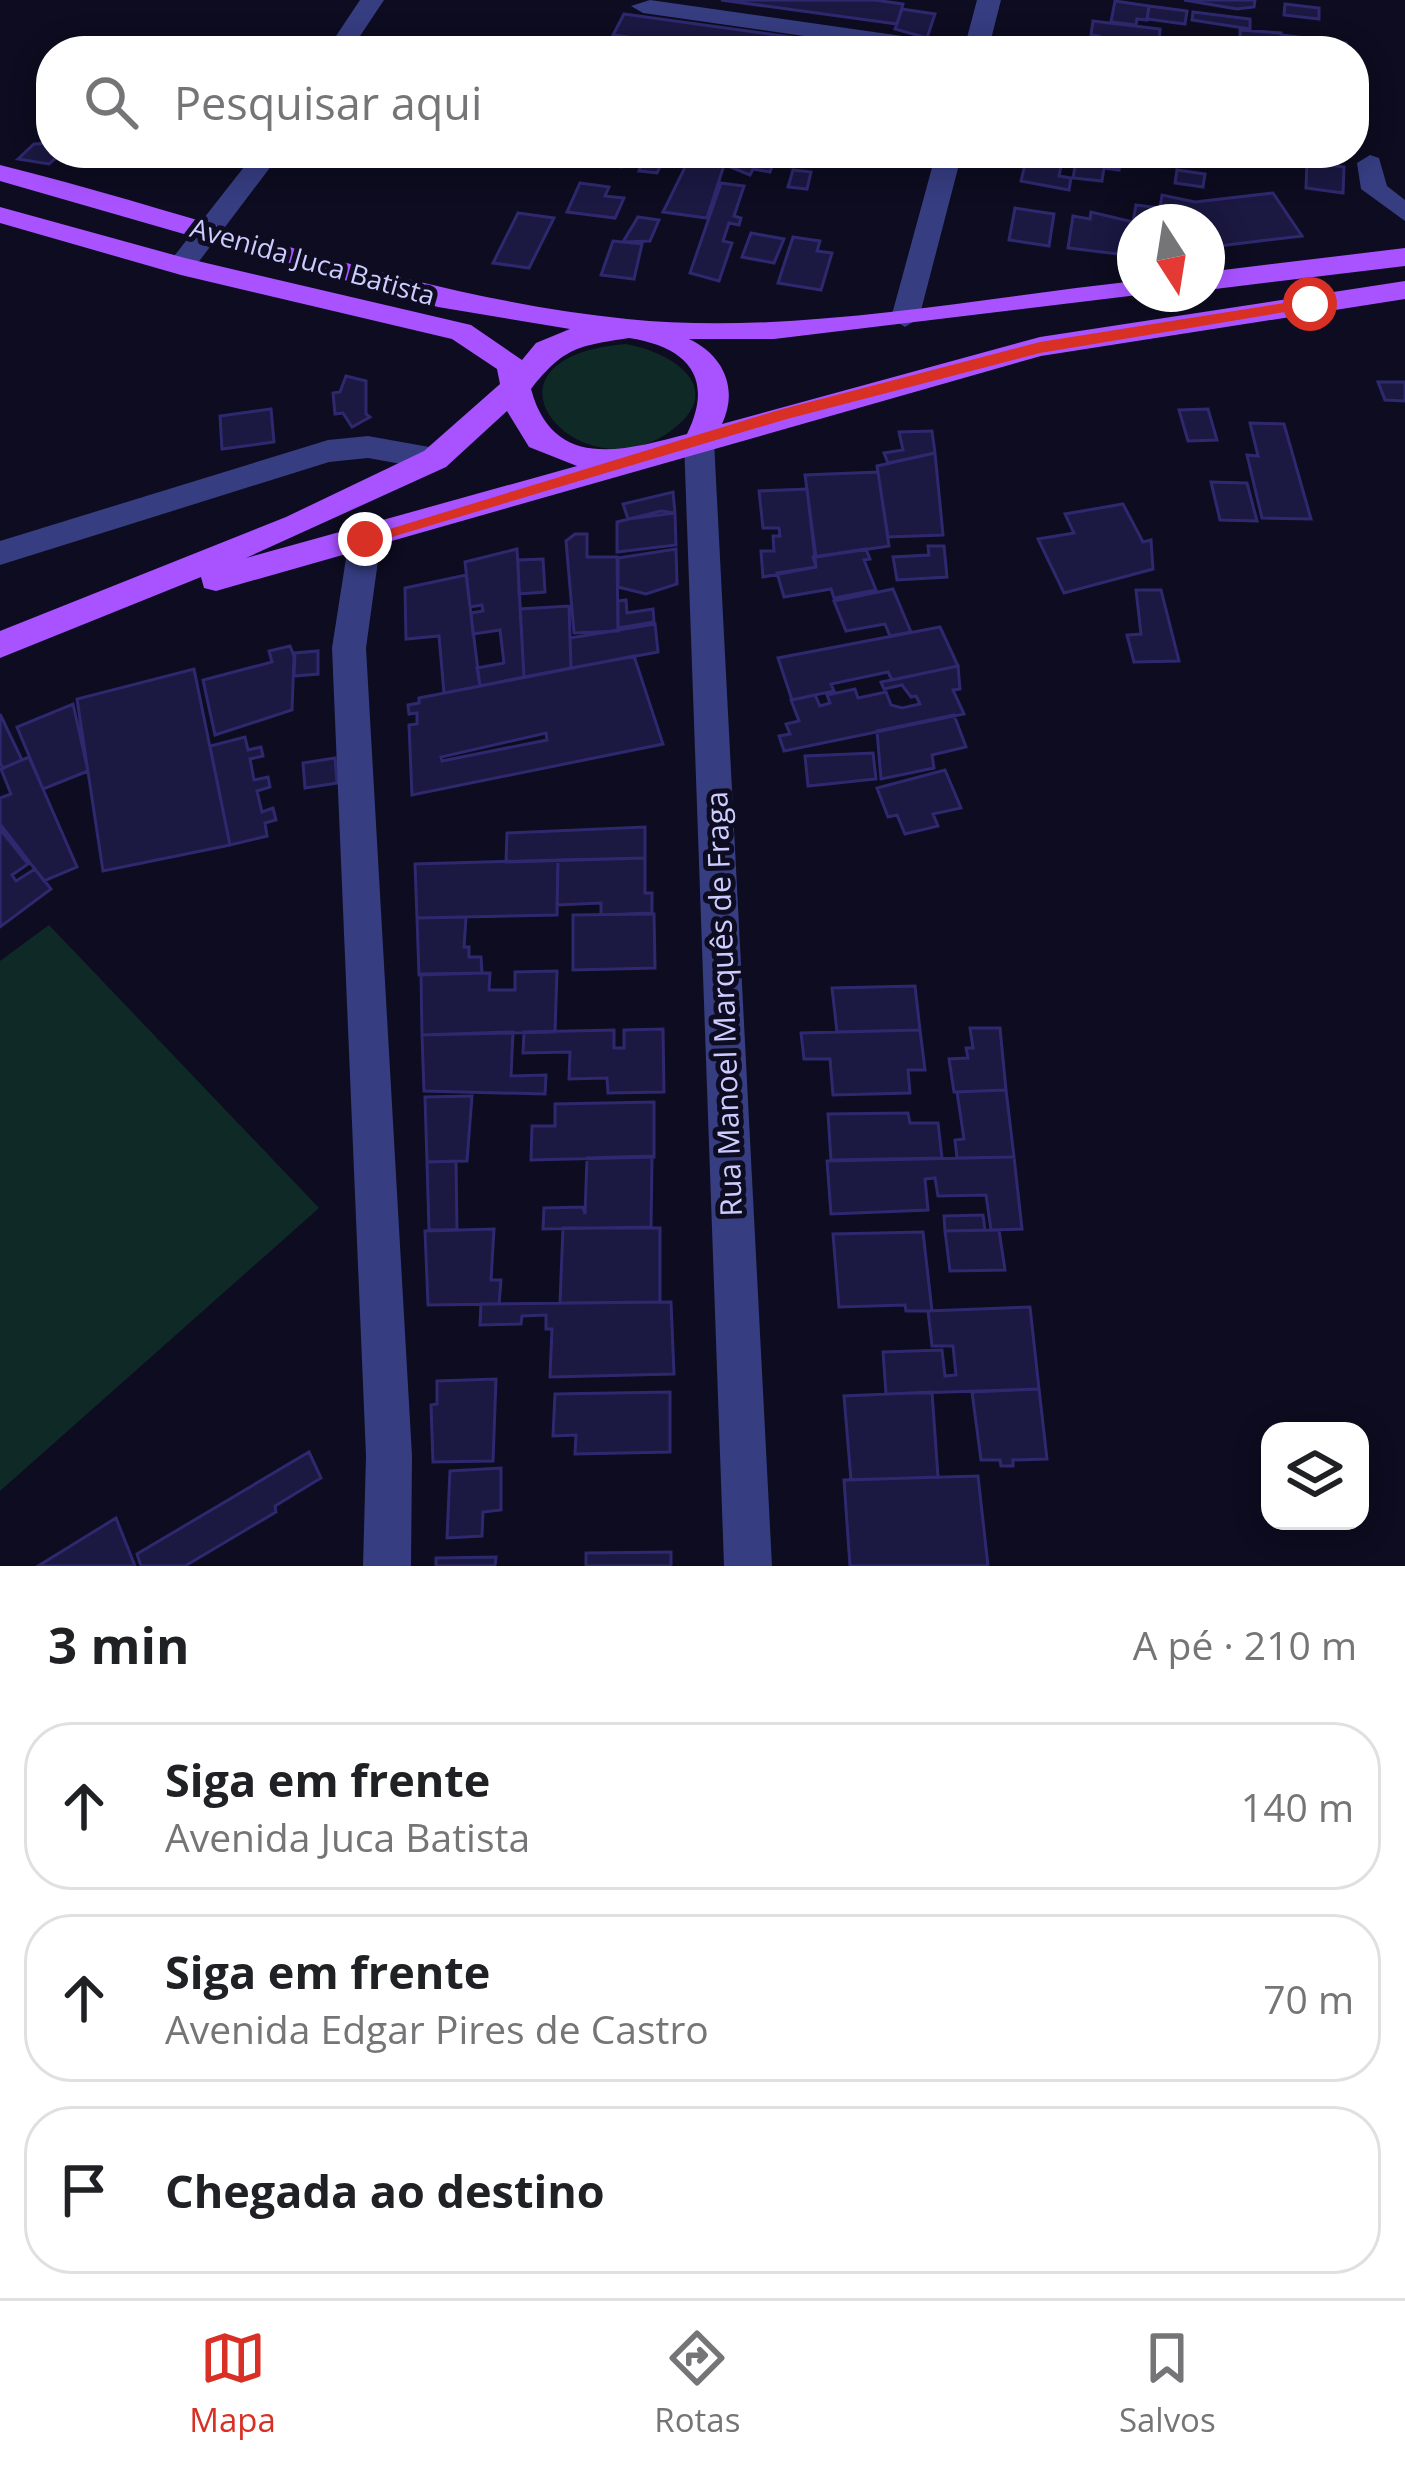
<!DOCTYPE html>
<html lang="pt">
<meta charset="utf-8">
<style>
body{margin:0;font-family:"Open Sans",sans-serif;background:#f2f2f2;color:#202124}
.controls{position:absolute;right:36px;bottom:36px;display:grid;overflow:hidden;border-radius:24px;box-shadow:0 6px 30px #0003}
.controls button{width:108px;height:108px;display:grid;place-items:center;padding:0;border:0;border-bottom:3px solid #e0e0e0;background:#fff;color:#202124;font:60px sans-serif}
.compass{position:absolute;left:1117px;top:204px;width:108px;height:108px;border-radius:50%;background:#fff;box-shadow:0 6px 30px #0003;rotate:168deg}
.stop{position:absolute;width:36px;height:36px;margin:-27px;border:9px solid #d93025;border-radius:50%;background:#fff}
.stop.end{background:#d93025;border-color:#fff;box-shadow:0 3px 12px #0008}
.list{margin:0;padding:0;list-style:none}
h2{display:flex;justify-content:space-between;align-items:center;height:156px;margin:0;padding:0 48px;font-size:51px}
h2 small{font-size:39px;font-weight:400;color:#757577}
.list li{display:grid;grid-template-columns:78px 1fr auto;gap:36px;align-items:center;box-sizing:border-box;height:168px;margin:0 24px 24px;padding:0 24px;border:3px solid #e0e0e0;border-radius:48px}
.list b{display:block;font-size:45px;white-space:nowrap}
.list p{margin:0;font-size:39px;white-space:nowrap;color:#757577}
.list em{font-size:39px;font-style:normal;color:#757577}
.icon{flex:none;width:66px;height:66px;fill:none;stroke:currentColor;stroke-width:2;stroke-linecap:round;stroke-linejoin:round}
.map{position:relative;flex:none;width:1405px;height:1566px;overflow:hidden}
.search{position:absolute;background:#fff;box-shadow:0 6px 30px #0003;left:36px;right:36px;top:36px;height:132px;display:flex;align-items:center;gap:30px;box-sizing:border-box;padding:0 42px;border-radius:48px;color:#757577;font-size:45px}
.sheet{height:732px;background:#fff}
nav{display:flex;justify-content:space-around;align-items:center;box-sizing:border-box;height:168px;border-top:3px solid #e0e0e0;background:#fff;font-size:33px;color:#757577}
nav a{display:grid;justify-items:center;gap:6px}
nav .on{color:#d93025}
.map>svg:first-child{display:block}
</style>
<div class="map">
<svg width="1405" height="1566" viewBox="0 0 1405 1566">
<rect width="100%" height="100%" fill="#0d0c20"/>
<path fill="#0f2a26" d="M625 344C670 351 729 387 672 430 581 499 458 359 625 344Z
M49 925 319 1208 0 1491V961Z"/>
<path fill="#1b1842" stroke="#2e296e" stroke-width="3" fill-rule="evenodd" d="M721 0H874L903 4 897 24Z
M1184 0H1255L1254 7 1237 9Z
M1115 1 1149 6 1147 20 1137 19 1136 25 1111 22Z
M1285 4 1319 8V19L1284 15Z
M1149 6 1187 11 1185 24 1147 19Z
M902 9 935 14 927 38 895 29Z
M1193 12 1250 19V29L1192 20Z
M624 14 894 51H731L613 35Z
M1093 21 1160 29 1159 44 1098 42 1099 36 1091 35Z
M1240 30 1281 33V44L1240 38Z
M1282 35 1346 43V51L1281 44Z
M1081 40 1098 42 1171 51H1079Z
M51 143V153L58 156 49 164 18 159 34 144Z
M601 153H640L634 165 621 167 597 161Z
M645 153H666L657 173 639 171Z
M692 153H733L725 162 707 218 663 212Z
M733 153H767L776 154 770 172 753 169 750 175 728 166Z
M1077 156 1120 162 1119 170 1104 168 1102 181 1073 178Z
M1027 157 1062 162 1059 176 1071 178 1069 190 1021 181Z
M1307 162 1344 167 1343 193 1306 188Z
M793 170 811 172 807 189 788 187Z
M1177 170 1205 174 1203 187 1175 183Z
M580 183 609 187 605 196 624 198 615 218 567 212Z
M721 183 744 186 734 216 741 218 739 225 729 223 723 241 732 243 719 281 690 273Z
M1273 193 1302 236 1210 247 1207 222H1169L1166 217 1189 211 1160 208 1162 195 1195 202Z
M1136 205 1160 208 1159 222H1135V256L1068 248 1073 216 1090 219 1091 212 1133 222Z
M1015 208 1054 214 1049 246 1009 240Z
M518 213 554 218 529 268 493 263Z
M638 217 659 220 650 241 623 242Z
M751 233 784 239 774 263 742 257Z
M793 237 820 241 817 251 832 253 821 290 778 283Z
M613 241 642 244 634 279 601 275Z
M346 376 366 381V414L370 417 352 427 343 413 335 414 333 393 340 392Z
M1378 382H1405V401L1385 400Z
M271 409 274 442 222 449 220 416Z
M1208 409 1217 440 1188 441 1179 410Z
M1250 423 1284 424 1311 519 1262 518 1247 455 1258 456Z
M932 431 935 453 888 463 884 453 903 450 899 432Z
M935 453 943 535 888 537 877 466Z
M878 472 889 546 816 557 805 475Z
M1211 482 1247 483 1257 521 1220 520Z
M807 489 816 567 763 577 761 551H774L773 536H780L779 528H763L759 491Z
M673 492 675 513 628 519 623 504Z
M1123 504 1143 542 1151 540 1153 569 1064 593 1038 539 1074 533 1065 514Z
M661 511 675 513 676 545 617 552V522Z
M575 534H587V557H617L618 631 574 633 566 541Z
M928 546H944L947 577 897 580 893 557 929 555Z
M517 549 524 677 480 686 477 668 504 663 500 630 473 634 471 613 483 611 482 605 470 607 465 562Z
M676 549 677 584 646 594 618 587V558Z
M866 549 870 559 864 560 876 590 834 598 831 589 784 597 777 573 816 567 813 557Z
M543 559 545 592 519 594 518 560Z
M466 575 480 686 444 693 439 636 406 639 405 588Z
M893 589 911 632 890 636 885 624 846 631 834 601Z
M1136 590H1161L1179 661 1134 662 1127 635 1141 634Z
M626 600 627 613 653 609 654 622 618 628V601Z
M569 606 571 668 524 677 520 609Z
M655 624 658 652 571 668 570 638Z
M940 627 958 666 892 680 888 672 831 684 834 691 792 700 778 658Z
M290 646 294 656 292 710 215 735 203 680 272 662 269 651Z
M318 651V674L294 676 295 653Z
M634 656 663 744 412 795 409 725 417 724V713L409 714 408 705 419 703V698ZM546 733 547 740 442 761 441 757Z
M958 666 960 689 953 690 964 714 784 751 779 736 790 734 786 724 799 721 791 700 815 695 820 706 830 703 827 695 855 689 858 698 886 692 891 705 902 708 920 704 916 696 911 697 902 685 884 689 881 682Z
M194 669 230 845 103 871 77 699Z
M73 704 88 771 43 789 17 727Z
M0 714 22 760 3 768 0 763Z
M954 715 966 747 932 755 934 768 881 779 877 731Z
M245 737 248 750 261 747 263 756 250 759 254 780 268 777 270 787 257 791 262 812 273 808 276 820 265 823 267 836 230 845 210 746Z
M873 753 876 779 808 786 805 756Z
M29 757 77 867 44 881 0 824V798L11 794 1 769Z
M335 758 337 783 305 788 303 763Z
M945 770 961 808 933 814 938 826 905 834 897 815 888 817 877 788Z
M645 827V858L506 862 507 833Z
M0 829 28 864 12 875 16 881 35 869 51 889 0 927Z
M645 858V893H652V913L601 915V903L557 905 558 860Z
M558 860 557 915 417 918 415 864Z
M654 914 655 968 573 970V915Z
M466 917 464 947H469V957H481L482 973 419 975 417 918Z
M557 971 555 1032 422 1035 421 974 490 973 489 990H515V972Z
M915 986 920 1030 837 1032 832 988Z
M970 1028H1000L1006 1090 954 1092 949 1059 968 1058 966 1048H973Z
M663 1029 664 1092 608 1093 607 1078 569 1079 570 1052 523 1053 524 1032 614 1030V1048H624V1030Z
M920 1030 925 1070H908L910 1093 833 1095 830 1059H804L801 1033Z
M513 1032 511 1076 546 1075 545 1094 424 1091 422 1035Z
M1006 1090 1014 1157 957 1158 955 1140 964 1139 957 1092Z
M472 1096 467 1161 427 1162 425 1097Z
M654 1102V1157L531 1160 532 1126H555V1104Z
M908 1113 910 1123H938L942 1158 831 1160 828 1114Z
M652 1156 651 1227 543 1229 544 1208 583 1207 585 1214 587 1158Z
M1014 1157 1022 1229 991 1230 986 1195 938 1196 935 1178 925 1179 928 1210 831 1214 827 1161Z
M456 1161 457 1230H429L427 1162Z
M983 1215 985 1230 945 1231 944 1216Z
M563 1228H660V1302L560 1303Z
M494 1229 491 1280H501L499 1304 428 1305 425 1231Z
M999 1230 1005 1270 950 1271 945 1231Z
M923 1232 932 1311H906L905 1305 839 1307 833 1234Z
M671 1302 674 1374 550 1377 552 1329H546V1315L522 1316 521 1324 480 1325 481 1304Z
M1030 1307 1039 1389 886 1394 883 1352 942 1350 945 1376 956 1375 953 1346H932L928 1311Z
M496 1379 493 1461 433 1462 431 1405 437 1404V1381Z
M1039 1389 1047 1459 1013 1460V1466H1001L1000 1460H981L972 1392Z
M670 1392V1452L575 1454 576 1435 553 1436 555 1394Z
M932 1392 938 1477 851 1480 844 1396Z
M309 1452 321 1478 275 1506 276 1512 185 1566H141L137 1554Z
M501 1468V1510L483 1512 482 1536 447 1538 450 1471Z
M978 1476 988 1566H850L844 1480Z
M116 1518 135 1566H38Z
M671 1552V1566H586V1553Z
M496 1557 495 1566H436V1558Z"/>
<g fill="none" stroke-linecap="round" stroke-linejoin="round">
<path fill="#363d81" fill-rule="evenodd" d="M360 0H384L350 51H326Z
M650 0 965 45 977 0H1001L988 51H908L643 13 631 6Z
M255 153H281L191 272H171V260Z
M430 153H481L491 160 478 168Z
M936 153H962L919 318 905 327 891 318Z
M1370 155 1379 158 1387 186 1405 200V221L1361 189 1357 163Z
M699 430 714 441 772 1566H724L684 441Z
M368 436 435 448 450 459 435 470 368 458 329 462 0 565V541L328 440Z
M365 527 381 539 366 648 412 1456 411 1566H363L366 1456 332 648 349 539Z"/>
<path fill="#a853ff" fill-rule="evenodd" d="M0 165C209 217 412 297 627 319 790 336 972 299 1135 281V294H1146L774 339H689C723 355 739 388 722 424L1040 337 1405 281V299L1041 356 216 591 204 588 201 577 0 658V631L286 517 424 451 500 384 497 369 452 339 181 275 0 223V207L185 258 471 325 522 360 536 343 570 329 438 307 0 181ZM629 338C687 347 715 377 687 434 623 451 553 471 531 389 564 347 578 346 629 338ZM507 411 529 447 577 466 246 558 446 467Z
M1405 248V266L1207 290V272Z"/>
</g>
<path fill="#d93025" d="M1310 299 1315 307 1040 353 787 419 365 545 357 539 779 410 1040 342Z"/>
<g text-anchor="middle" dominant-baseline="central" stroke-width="10" stroke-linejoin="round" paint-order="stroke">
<g font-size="27" fill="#ccf" stroke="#0d0c20">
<text transform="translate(313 261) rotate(16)">Avenida Juca Batista</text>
</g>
<g font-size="30" fill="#ccf" stroke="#0d0c20">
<text transform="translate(723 1004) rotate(-92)">Rua Manoel Marquês de Fraga</text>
</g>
</g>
</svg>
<div class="controls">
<button><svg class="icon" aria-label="layers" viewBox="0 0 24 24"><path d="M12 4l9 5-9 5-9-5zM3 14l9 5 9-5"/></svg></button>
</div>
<svg class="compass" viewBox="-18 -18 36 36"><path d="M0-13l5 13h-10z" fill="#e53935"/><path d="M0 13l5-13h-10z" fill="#757577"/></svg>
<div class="stop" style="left:1310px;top:304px"></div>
<div class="stop end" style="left:365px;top:539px"></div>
<div class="search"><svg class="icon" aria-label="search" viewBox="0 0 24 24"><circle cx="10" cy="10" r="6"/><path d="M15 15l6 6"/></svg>Pesquisar aqui</div>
</div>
<section class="sheet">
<h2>3 min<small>A pé · 210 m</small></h2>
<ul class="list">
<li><svg class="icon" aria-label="ahead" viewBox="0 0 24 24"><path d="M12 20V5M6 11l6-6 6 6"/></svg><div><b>Siga em frente</b><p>Avenida Juca Batista</p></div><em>140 m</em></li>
<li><svg class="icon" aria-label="ahead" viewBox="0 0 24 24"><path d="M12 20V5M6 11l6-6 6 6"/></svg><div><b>Siga em frente</b><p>Avenida Edgar Pires de Castro</p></div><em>70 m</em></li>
<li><svg class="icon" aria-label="arrive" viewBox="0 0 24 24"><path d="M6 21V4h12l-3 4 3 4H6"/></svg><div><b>Chegada ao destino</b></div></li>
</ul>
</section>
<nav>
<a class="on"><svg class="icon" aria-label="map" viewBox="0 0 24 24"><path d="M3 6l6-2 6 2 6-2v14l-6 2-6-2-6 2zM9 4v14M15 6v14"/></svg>Mapa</a>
<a><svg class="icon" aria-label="directions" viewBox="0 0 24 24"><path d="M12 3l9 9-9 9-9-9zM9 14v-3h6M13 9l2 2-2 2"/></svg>Rotas</a>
<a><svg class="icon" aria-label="saved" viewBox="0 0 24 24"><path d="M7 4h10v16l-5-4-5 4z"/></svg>Salvos</a>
</nav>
